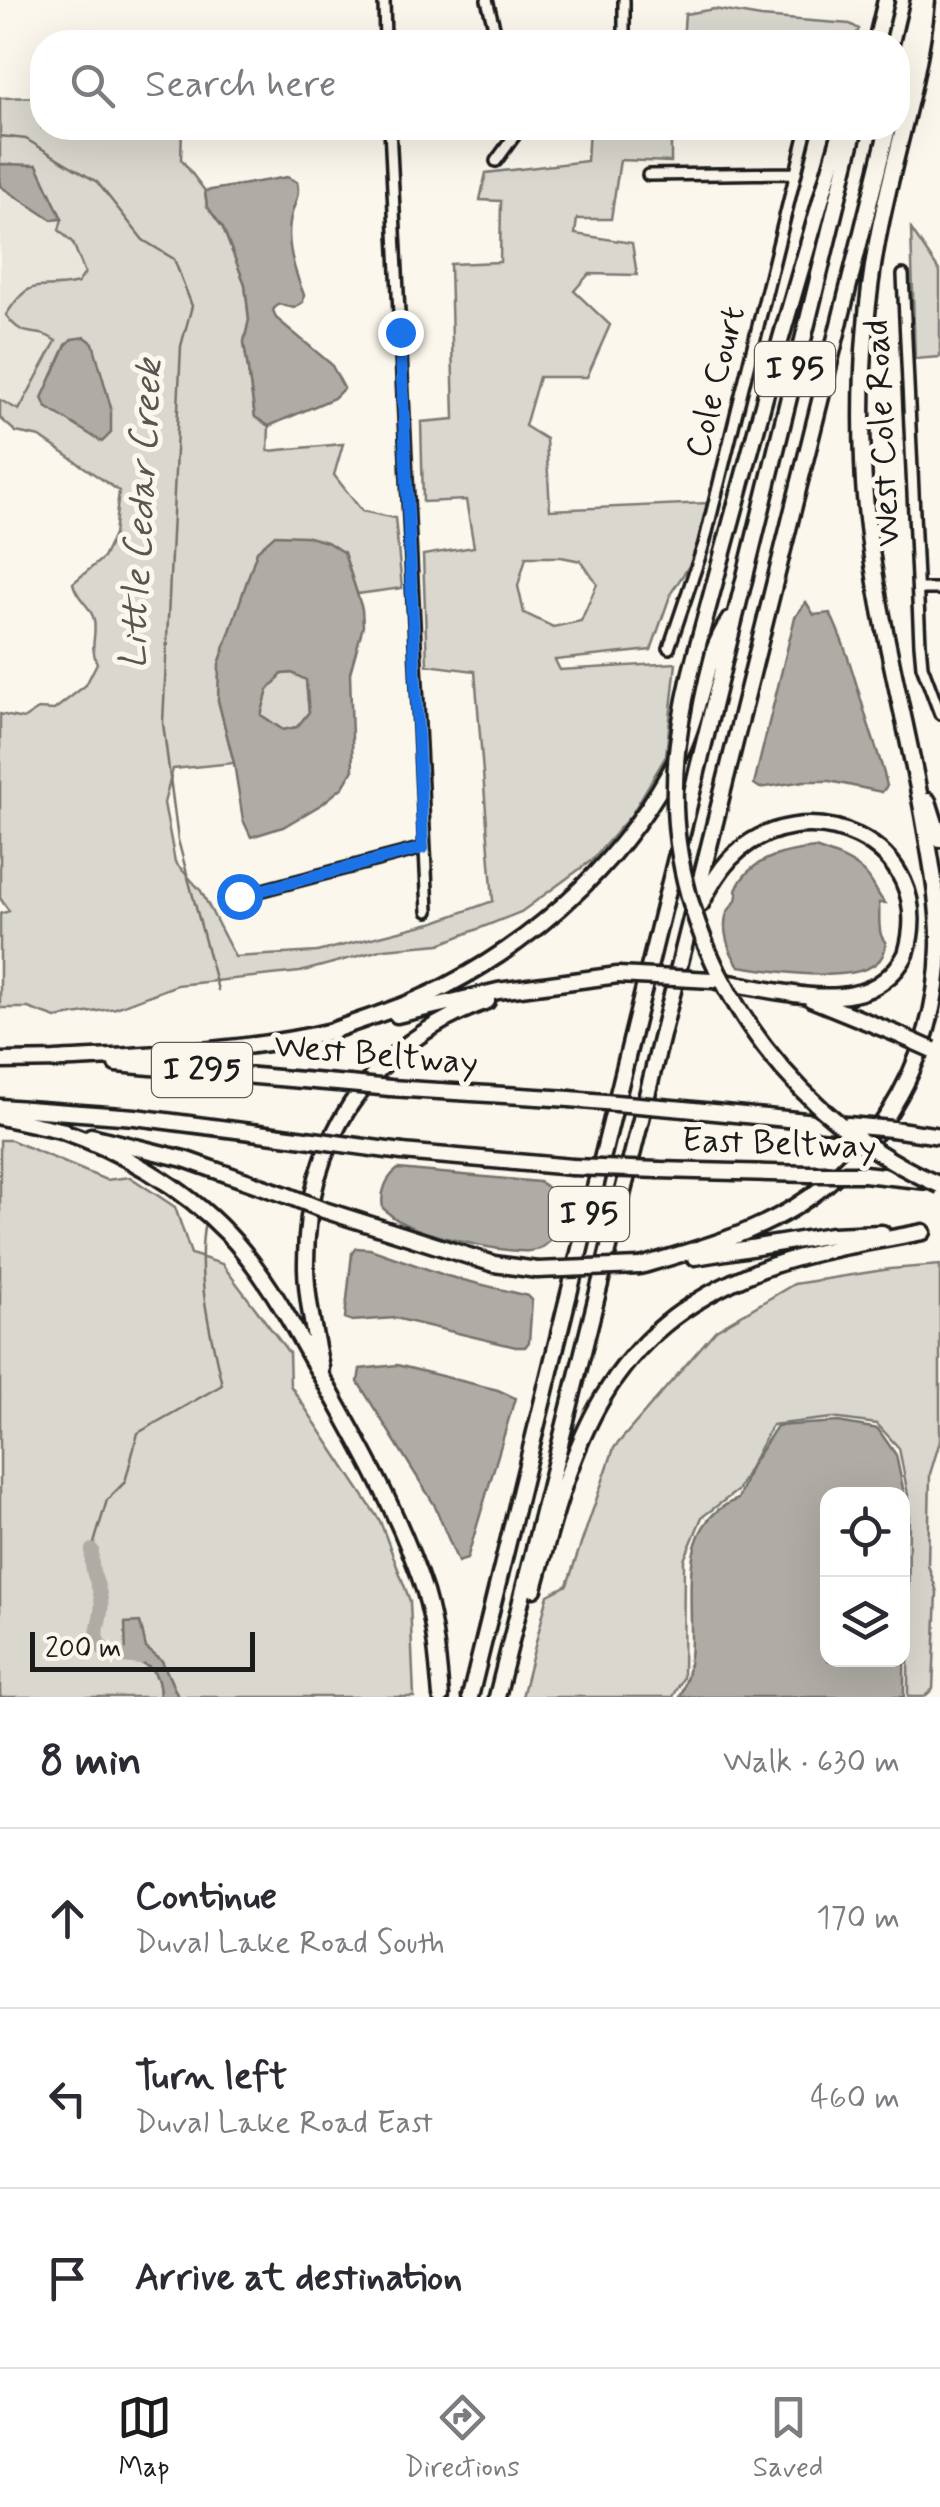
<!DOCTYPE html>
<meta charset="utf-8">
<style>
body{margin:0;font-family:Mynerve,sans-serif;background:#f7f7f7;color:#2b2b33}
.controls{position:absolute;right:30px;bottom:30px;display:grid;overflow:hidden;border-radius:20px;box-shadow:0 10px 40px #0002}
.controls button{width:90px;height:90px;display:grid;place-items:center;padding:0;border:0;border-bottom:2px solid #e1e1e2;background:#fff;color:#2b2b33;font:50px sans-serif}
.scale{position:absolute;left:30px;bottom:25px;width:225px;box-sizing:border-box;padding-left:10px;border:5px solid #1c1c1c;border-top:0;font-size:28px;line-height:35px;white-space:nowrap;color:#1c1c1c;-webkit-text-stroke:8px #fbf7ec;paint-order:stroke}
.stop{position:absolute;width:30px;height:30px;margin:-22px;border:8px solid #1a73e8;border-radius:50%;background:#fff}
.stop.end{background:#1a73e8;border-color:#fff;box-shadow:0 2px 10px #0008}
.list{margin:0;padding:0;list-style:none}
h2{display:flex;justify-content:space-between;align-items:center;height:130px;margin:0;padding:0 40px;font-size:42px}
h2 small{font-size:32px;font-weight:400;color:#7c7c81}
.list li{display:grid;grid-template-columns:65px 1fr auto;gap:30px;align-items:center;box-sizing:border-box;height:180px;padding:0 40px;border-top:2px solid #e1e1e2}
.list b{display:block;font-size:38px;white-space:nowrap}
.list p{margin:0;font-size:32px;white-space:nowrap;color:#7c7c81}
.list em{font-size:32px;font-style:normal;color:#7c7c81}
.icon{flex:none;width:55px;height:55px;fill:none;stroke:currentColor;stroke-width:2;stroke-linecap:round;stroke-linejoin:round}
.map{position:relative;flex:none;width:940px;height:1697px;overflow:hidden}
.search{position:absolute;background:#fff;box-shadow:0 10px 40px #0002;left:30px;right:30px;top:30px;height:110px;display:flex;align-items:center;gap:25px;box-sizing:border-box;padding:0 35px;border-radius:40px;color:#7c7c81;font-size:38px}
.sheet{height:670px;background:#fff}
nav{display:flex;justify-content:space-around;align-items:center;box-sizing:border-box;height:140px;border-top:2px solid #e1e1e2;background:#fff;font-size:28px;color:#7c7c81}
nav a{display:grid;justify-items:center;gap:5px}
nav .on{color:#1c1c1c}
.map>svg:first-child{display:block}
</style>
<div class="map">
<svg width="940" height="1697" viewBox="0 0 940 1697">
<rect width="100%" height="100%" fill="#fbf7ec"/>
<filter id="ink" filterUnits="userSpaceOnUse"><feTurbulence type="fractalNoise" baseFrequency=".01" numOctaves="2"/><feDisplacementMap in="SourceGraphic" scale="20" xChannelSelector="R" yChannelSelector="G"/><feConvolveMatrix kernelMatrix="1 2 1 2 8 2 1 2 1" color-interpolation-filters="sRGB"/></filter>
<g filter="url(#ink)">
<path fill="#eae6dc" d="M0 186 52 220 62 219 59 230 73 243 85 273 78 283 32 287 26 333H42L56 341 19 411 0 400Z"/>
<path fill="#dad7ce" stroke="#7b7a75" stroke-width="2.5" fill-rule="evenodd" d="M714 9 761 17 850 24 859 29 852 42 683 41 685 14Z
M42 97V128H182L181 159 205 191 207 206 223 228 245 284 249 320 244 342 255 417 269 426 268 451 343 444 334 475 362 511 395 518 402 588 357 594 344 553 218 700 234 763 173 769 164 803 175 862 201 891 235 957 317 952 435 922 493 901 475 671 427 665 423 555 474 547 466 500 423 502 421 422 454 419 450 264 500 262 501 201 480 200 486 173 587 161 589 128H671V162L620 160 611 219H577L575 234 632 243 637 275 589 274 574 291 610 325 587 377H539L525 426 546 439 550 510 707 503 693 560 671 593 651 650 555 660 560 670 676 663 666 756 632 814 592 860 521 912 440 944 384 949 300 972 177 985 116 1008 56 1018 28 1008H0V914L9 911 0 898V714L23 719 38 709 54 710 86 685 97 663C89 645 97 637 94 620 91 605 76 599 73 583L103 558 114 535 119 491 40 437 16 432 0 418V400L19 410 56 341C34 325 26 343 6 315 33 273 37 293 78 283L85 273 73 243 59 230 62 219 37 166 0 164V98ZM526 557H561L581 561 597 584 581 621 553 627 524 613 518 586Z
M911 229 940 272V357L915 359Z
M292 673 306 680 309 713 297 727 283 730 261 715 268 690 282 674Z
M0 1140H11L106 1180 130 1177 175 1207 191 1254 222 1264 289 1353 290 1385 380 1521 410 1601 414 1697H178L162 1661 146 1649 140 1623 137 1661C155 1669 160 1677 160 1697H0Z
M940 1265V1441L930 1474 928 1565 937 1592 933 1689 924 1697H908L909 1500 899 1448 877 1424 832 1418 772 1425 737 1491 702 1517 684 1560 683 1678 673 1697H522L548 1595 567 1585 614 1448 716 1330 794 1284 890 1269Z"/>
<path fill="#afaca5" stroke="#74726e" stroke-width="2.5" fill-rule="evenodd" d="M0 164 37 165 62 219 52 220 0 186Z
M287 177 297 182C301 197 292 206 290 222 286 246 295 273 304 295L303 302 294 308 278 304 273 310 276 318 331 364 344 388 334 398 269 426 255 417 244 342 249 320 245 284 223 228 207 206 205 191Z
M85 337 93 343 111 408V433L102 442 46 407 42 398 66 345 72 339Z
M275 535 305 536 327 542 344 553 362 609 363 626 350 673 353 770 343 787 322 804 283 827 251 837 243 820 234 763 218 700 219 664 257 551ZM292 673 306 680 309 712 297 727 283 730 261 715 268 690 282 674Z
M806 602 814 615 830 613C849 652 858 692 871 733 877 751 883 767 887 786L882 792 829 781H804L760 788 754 784 795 617Z
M815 848C834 855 854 860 867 876 875 885 877 895 885 903H879C880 913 878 925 881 935 884 943 887 940 885 949 877 991 768 970 739 966 729 952 721 930 727 913 729 908 734 905 736 900 740 886 732 898 739 884 754 857 787 851 815 848Z
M398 1169 539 1182C567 1194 564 1248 530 1251 504 1253 424 1235 401 1222 395 1219 388 1213 383 1208 380 1193 386 1178 398 1169Z
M356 1248 370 1249 447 1276 528 1296 532 1300 529 1342 525 1347H516L395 1318 352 1321 345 1318 352 1253Z
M397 1365 498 1390 515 1398 467 1559 458 1562 434 1504 358 1382 360 1369Z
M838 1422 878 1429 896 1455 905 1498 904 1697H680C711 1633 658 1530 738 1499L750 1467 777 1426ZM828 1494H902V1660H828Z
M140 1622 146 1648 162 1661 178 1697H160C160 1671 151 1664 126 1659L125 1623Z"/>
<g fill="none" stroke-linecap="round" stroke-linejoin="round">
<path stroke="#74726e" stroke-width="2.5" d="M0 136 26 139 97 182 143 240 174 259 192 306 181 346 163 723 178 840 218 990
M92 1550 107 1500 125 1482 138 1433 222 1385C210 1331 195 1276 205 1221"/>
<path stroke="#afaca5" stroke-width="14" d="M92 1550C90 1578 98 1577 101 1599 105 1622 87 1630 107 1654L140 1658"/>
<defs>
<path id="minor" d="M384 0 385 42
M487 0 498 42
M624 0V42
M390 128 428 911
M496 161 520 128
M648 175 796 173
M903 275 920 644 922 666 940 714
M918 589H940
M669 648 704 544 807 128
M239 896 423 848"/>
<path id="highway" d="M876 42 886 0
M898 90 919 0
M697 648 781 338 842 128
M928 801 940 839
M701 904C709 888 718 872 730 859 802 784 940 841 906 954 896 974 876 990 853 994 815 1003 756 986 716 981
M811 999 897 1034
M397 1015 498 991 618 975
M326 1033C366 1018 408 1006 446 986 546 934 629 854 680 753 701 711 703 659 730 619
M55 1060C148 1055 242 1052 332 1031
M0 1061 65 1060
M116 1064 349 1084
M390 1088 570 1099
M0 1107 135 1117 313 1140
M684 1109 847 1125
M0 1117 65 1131
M892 1129 940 1136
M60 1130C121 1151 182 1186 227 1233 268 1276 294 1329 323 1379 361 1446 401 1518 425 1592 435 1626 438 1661 441 1697
M91 1136 184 1159 286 1195
M402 1152 572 1167
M659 1170 810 1174
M864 1174 928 1181
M324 1210 494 1264 537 1270
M695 1257 831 1235 882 1233
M640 1266C692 1251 748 1236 795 1207 884 1151 937 1051 939 947 940 905 931 861 924 820 903 700 867 584 863 462 860 387 864 311 878 237 893 158 920 80 927 0
M321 1368C315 1336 307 1302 306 1269 304 1142 368 1045 487 1001
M534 1589C574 1440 603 1332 760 1270 811 1250 869 1243 923 1232
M470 1697 855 128
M497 1697 888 128"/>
</defs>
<use href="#minor" stroke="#1c1c1c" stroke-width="16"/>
<use href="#highway" stroke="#1c1c1c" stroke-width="21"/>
<use href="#minor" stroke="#fbf7ec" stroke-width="9"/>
<use href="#highway" stroke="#fbf7ec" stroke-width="14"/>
<defs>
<path id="highway-bridge" d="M697 648C680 712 669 777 678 843 698 990 803 1127 940 1185
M618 975 712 980
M897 1034 933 1050
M349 1084 390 1088
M570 1099 684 1109
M848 1125 892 1129
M313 1140 402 1152
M572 1167 659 1170
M810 1174H864
M286 1195 324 1210
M537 1270 640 1266"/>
</defs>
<use href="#highway-bridge" stroke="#1c1c1c" stroke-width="21" stroke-linecap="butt"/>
<use href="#highway-bridge" stroke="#fbf7ec" stroke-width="14"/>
</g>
</g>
<g fill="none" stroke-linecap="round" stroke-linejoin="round" filter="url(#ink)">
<path stroke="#1a73e8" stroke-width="12" d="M239 896 423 848 400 332"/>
</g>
<g text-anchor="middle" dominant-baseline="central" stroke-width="10" stroke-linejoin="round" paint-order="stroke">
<g fill="#fbf7ec" stroke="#5f5e5a" stroke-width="2.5">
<rect x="755" y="342" width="80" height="54" rx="8"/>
<rect x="152" y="1043" width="100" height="54" rx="8"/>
<rect x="549" y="1187" width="80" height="54" rx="8"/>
</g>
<g font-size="32" font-weight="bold" fill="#1c1c1c">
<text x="795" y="369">I 95</text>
<text x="202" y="1070">I 295</text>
<text x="589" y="1214">I 95</text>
</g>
<g font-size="35" fill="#1c1c1c" stroke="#fbf7ec">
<text transform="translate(716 382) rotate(-76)">Cole Court</text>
<text transform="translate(883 433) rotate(-93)">West Cole Road</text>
<text transform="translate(376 1055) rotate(5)">West Beltway</text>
<text transform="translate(779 1144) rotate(2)">East Beltway</text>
</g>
<g font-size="38" font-style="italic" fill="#575653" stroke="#fbf7ec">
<text transform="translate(142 514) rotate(-87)">Little Cedar Creek</text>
</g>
</g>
</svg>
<div class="controls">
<button><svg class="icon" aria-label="locate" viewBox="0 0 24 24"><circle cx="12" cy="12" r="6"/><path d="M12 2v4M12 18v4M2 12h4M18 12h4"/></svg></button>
<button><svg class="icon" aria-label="layers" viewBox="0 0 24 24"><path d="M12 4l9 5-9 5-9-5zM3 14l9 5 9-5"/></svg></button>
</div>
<div class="scale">200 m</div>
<div class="stop" style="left:239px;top:896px"></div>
<div class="stop end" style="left:400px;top:332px"></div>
<div class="search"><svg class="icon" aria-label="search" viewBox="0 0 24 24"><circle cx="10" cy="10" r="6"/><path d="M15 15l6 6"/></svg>Search here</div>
</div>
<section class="sheet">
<h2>8 min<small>Walk · 630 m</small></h2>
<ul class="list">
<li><svg class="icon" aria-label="ahead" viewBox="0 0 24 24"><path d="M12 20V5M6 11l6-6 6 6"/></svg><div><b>Continue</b><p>Duval Lake Road South</p></div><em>170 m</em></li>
<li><svg class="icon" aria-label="left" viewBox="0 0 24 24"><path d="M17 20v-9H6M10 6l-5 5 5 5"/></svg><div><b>Turn left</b><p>Duval Lake Road East</p></div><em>460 m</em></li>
<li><svg class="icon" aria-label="arrive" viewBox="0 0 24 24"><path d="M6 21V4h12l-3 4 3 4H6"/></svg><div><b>Arrive at destination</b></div></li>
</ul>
</section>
<nav>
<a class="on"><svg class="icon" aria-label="map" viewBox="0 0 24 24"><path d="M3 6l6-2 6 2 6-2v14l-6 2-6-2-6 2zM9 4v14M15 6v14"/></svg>Map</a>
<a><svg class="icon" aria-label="directions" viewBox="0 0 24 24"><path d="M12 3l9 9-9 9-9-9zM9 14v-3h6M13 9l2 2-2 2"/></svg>Directions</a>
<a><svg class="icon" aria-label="saved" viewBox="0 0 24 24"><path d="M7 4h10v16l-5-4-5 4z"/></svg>Saved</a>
</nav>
